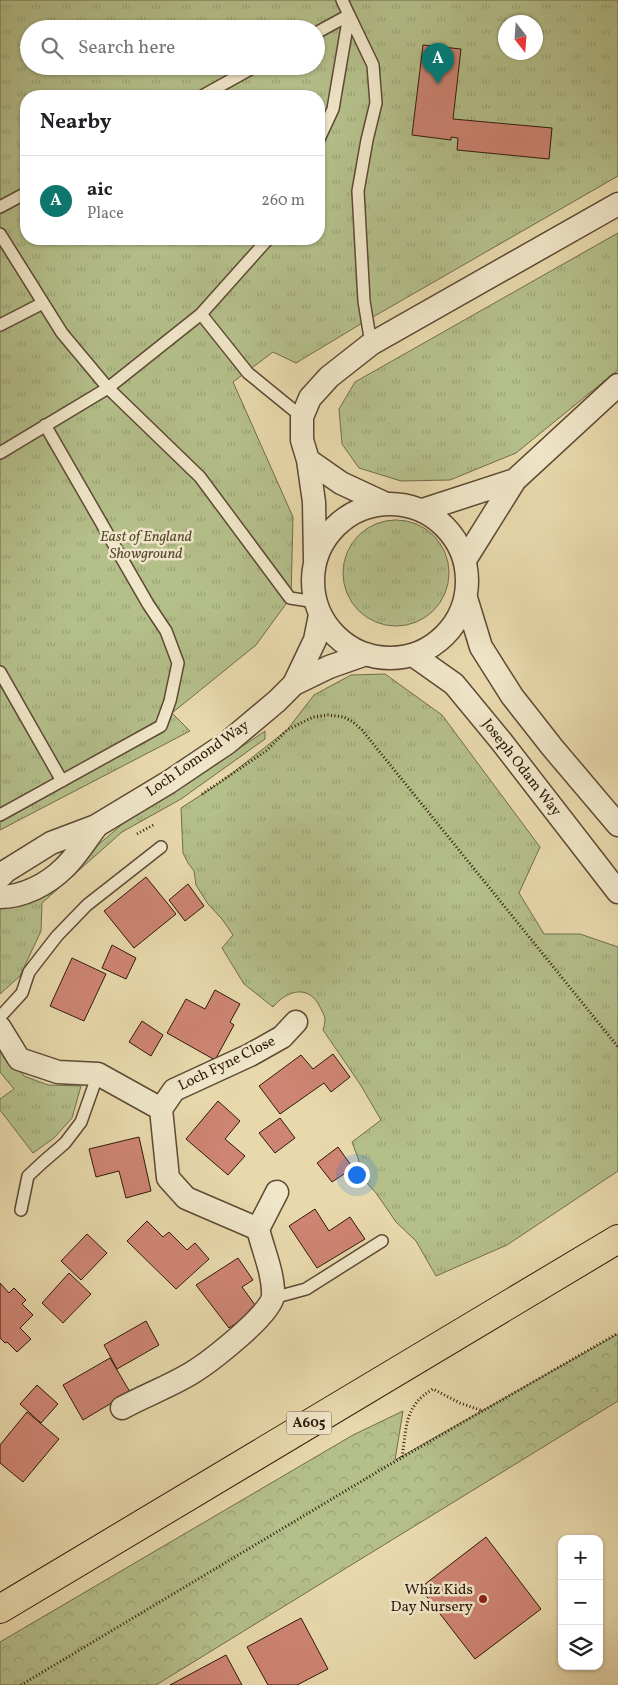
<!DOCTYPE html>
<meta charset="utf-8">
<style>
body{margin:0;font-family:Vollkorn,serif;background:#f2f2f2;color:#202124}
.controls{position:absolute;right:15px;bottom:15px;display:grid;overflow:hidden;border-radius:10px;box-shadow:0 1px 4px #0004}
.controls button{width:45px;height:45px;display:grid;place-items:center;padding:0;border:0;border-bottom:1px solid #e0e0e0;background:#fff;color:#202124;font:25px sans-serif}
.compass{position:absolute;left:498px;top:15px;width:45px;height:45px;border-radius:50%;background:#fff;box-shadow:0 1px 4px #0004;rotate:163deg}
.you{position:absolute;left:356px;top:1174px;width:18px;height:18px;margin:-12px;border:4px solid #fff;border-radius:50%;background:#1a73e8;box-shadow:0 0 0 8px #1a73e833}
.badge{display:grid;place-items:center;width:32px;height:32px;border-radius:50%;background:#0f766e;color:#fff;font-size:16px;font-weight:700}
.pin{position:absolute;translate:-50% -41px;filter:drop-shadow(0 1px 2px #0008)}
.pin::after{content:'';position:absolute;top:26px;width:18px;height:15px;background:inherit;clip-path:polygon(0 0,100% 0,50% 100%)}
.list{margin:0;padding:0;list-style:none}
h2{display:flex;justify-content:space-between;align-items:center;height:65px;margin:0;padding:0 20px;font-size:21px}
h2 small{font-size:16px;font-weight:400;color:#757577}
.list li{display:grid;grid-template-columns:32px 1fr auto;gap:15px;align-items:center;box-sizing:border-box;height:90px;padding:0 20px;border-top:1px solid #e0e0e0}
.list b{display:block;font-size:19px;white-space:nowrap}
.list p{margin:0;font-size:16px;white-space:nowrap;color:#757577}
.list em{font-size:16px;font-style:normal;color:#757577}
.icon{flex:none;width:28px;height:28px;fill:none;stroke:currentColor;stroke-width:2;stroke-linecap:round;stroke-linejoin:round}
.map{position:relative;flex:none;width:618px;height:1685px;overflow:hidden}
.search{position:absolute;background:#fff;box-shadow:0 1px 4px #0004;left:20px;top:20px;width:305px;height:55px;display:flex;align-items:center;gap:12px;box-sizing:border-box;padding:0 18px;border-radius:28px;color:#757577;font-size:19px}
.panel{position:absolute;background:#fff;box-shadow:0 1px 4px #0004;left:20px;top:90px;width:305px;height:155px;border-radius:20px}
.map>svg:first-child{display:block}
</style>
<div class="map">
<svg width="618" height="1685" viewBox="0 0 618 1685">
<defs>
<pattern id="grass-tufts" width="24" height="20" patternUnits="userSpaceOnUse" patternTransform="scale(1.25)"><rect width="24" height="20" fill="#b4bf8a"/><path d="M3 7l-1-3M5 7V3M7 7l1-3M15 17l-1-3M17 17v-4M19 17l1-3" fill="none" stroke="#9ba476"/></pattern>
<pattern id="forest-crowns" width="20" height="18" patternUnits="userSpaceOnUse" patternTransform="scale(1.25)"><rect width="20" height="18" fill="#b4bf8a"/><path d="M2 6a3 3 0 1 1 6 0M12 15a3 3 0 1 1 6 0" fill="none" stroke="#9ba476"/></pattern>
</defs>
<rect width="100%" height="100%" fill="#e8d9ac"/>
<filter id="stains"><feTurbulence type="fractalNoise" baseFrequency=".004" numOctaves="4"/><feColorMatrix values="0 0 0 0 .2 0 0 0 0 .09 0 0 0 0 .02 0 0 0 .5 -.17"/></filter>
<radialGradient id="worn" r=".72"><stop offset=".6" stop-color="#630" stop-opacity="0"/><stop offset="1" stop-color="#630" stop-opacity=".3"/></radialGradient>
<path fill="url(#grass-tufts)" stroke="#726c4b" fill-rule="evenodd" d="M0 0H618V176L359 325 296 363 273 352 233 382 293 517 291 597 256 645 172 713 190 731 0 830ZM506 22H536V52H506ZM29 29H316V66H29ZM26 96H319V239H26Z
M618 233V370L516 453 450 480 401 481 359 468 342 444 339 409 355 382Z
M343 573a53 53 0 1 1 106 0a53 53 0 1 1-106 0Z
M385 674 442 715 540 847 519 893 544 934H580L618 947V1171L507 1245 436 1276 416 1241 396 1222 376 1193 364 1180 358 1158 352 1142 381 1120 360 1084 323 1030C324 1027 325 1022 325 1018 324 1015 322 1011 320 1007 309 984 287 990 273 1007L244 984 222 948 233 935 222 919 208 904 196 885 194 871 188 863 183 853 181 808 221 782 287 730 314 695 351 675Z
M265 731V739L181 799 122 832 42 903 41 931 20 976 0 994V906L84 857 134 814 184 786Z
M0 1045 24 1076 48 1085 81 1086 72 1118 54 1138 33 1153 0 1110V1099L14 1089 0 1072Z"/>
<path fill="url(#forest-crowns)" stroke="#726c4b" d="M618 1334V1401L156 1685H0V1642L353 1435 403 1411 395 1460Z"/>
<path fill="#ce8573" stroke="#2f190c" d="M423 45 461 49 453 119 552 128 549 159 457 150 458 138 451 137V140L412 135Z
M146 877 176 914 134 948 104 911Z
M188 884 204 906 185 921 169 900Z
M112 945 136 958 126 979 102 968Z
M72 958 106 974 84 1021 50 1006Z
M215 990 240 1004 230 1022 234 1025 215 1060 167 1033 186 999 205 1009Z
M142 1021 163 1035 151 1056 129 1042Z
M333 1054 350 1077 331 1092 324 1083 280 1114 259 1086 301 1055 313 1069Z
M218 1101 240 1121 225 1139 245 1156 228 1175 186 1139Z
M280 1118 295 1138 275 1153 259 1133Z
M139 1137 151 1191 126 1198 119 1171 96 1177 89 1149Z
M338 1147 353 1168 332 1182 317 1163Z
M315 1209 329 1231 350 1217 365 1239 317 1268 289 1226Z
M147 1221 163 1237 169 1232 187 1250 195 1243 209 1259 176 1289 127 1241Z
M87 1234 107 1253 81 1280 61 1261Z
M238 1258 253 1280 242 1287 258 1309 229 1328 196 1285Z
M69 1273 91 1294 63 1323 42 1303Z
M0 1283 9 1293 14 1288 26 1300 22 1304 33 1315 20 1328 31 1339 17 1352 7 1342 5 1343 0 1338Z
M146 1321 159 1345 117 1369 104 1345Z
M110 1358 130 1392 83 1420 63 1385Z
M37 1385 58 1404 41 1423 20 1404Z
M27 1412 59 1439 23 1482 0 1463V1445Z
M486 1537 541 1609 475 1659 420 1588Z
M301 1618 328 1669 297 1685H268L247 1647Z
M226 1655 242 1685H170Z"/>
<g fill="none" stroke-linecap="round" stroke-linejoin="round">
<defs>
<path id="lane" d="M349 15 373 65 376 103 367 140 358 191 364 301 371 344
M316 33 349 15 342 0
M202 96 256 66
M319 139 333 109 349 15
M0 207 26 193
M0 234 62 333 108 388 201 314 248 373 302 417
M201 314 268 239
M0 325 43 303
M0 453 108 388 200 477 290 598 316 602
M0 672 62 781
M0 815 161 726 170 701 178 663 166 631 148 604 45 425
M0 1017 22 993 29 972 57 936 87 905 161 847
M21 1210 28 1176 43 1162 65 1143 81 1122 98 1074
M273 1298 306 1289 382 1241"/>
<path id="street" d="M308 460 341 483 384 503
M313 581a77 77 0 1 1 154 0a77 77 0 1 1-154 0Z
M423 510 515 480
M315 560 314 502 308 460 302 440V417L310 398 329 377 371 344 618 204
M465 560 515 480 618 385
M466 598 481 647 512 696 552 747 618 825
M413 655 454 684 501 741 618 892
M294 684 329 667 366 654
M0 877 6 871 51 843 96 826 169 782 227 743 277 701 294 684 315 640 320 615
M0 897C23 897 48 884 64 868 76 857 86 840 96 827
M0 1028 19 1059 58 1072 98 1074 161 1109 168 1178 186 1198 258 1229C263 1250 274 1274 273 1296 271 1315 207 1364 190 1374 168 1387 144 1396 122 1408
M161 1109 174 1090 250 1055 282 1037 296 1022
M258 1229 277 1192"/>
<path id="primary" d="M0 1609 618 1239"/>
</defs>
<use href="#lane" stroke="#5d4934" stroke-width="14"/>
<use href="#street" stroke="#5d4934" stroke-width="25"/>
<use href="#primary" stroke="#2f190c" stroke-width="30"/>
<path stroke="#2f190c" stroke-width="3" stroke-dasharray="1 2.5" stroke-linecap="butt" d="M202 794 266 751 287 730 313 717 328 715 344 717 353 722 362 730 618 1047
M137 834 155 824
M402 1457C407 1426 404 1406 433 1389L460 1403 483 1411
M21 1685 382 1469 618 1333"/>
<use href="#lane" stroke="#f0e6c9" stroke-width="11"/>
<use href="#street" stroke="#f0e6c9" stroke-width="22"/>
<use href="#primary" stroke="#e8d9ac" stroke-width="28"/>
</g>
<circle fill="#8f2418" stroke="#f0e6c9" stroke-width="2" cx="483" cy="1599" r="5"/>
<g text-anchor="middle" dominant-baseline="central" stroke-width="5" stroke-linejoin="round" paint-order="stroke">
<rect fill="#f0e6c9" stroke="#695645" stroke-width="1" x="286.5" y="1411.5" width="45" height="23" rx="4"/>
<g font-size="14" font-weight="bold" fill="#2f190c">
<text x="309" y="1423">A605</text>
</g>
<g font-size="15" font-style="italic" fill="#574b32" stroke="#f0e6c9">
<text x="146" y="537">East of England<tspan x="146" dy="17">Showground</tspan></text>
</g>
<g font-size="15" fill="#2f190c" stroke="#f0e6c9">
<text transform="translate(198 759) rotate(-35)">Loch Lomond Way</text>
<text transform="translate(521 768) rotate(52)">Joseph Odam Way</text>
<text transform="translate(227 1064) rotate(-26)">Loch Fyne Close</text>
</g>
<g font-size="15" fill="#2f190c" stroke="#f0e6c9" text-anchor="end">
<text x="473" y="1590">Whiz Kids<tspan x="473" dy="17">Day Nursery</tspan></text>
</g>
</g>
<rect width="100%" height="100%" filter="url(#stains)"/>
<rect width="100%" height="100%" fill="url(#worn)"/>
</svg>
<div class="controls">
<button>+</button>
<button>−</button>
<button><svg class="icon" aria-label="layers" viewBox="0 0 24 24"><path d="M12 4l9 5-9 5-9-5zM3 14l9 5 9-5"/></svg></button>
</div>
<svg class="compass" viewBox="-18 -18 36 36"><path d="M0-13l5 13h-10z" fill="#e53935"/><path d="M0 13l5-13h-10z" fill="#757577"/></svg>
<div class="you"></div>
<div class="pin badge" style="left:438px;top:84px">A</div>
<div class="search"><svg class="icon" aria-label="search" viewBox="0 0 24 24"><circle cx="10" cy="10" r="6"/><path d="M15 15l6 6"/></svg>Search here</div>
<section class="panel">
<h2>Nearby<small></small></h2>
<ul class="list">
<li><span class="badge">A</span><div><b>aic</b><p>Place</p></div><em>260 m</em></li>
</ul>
</section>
</div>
